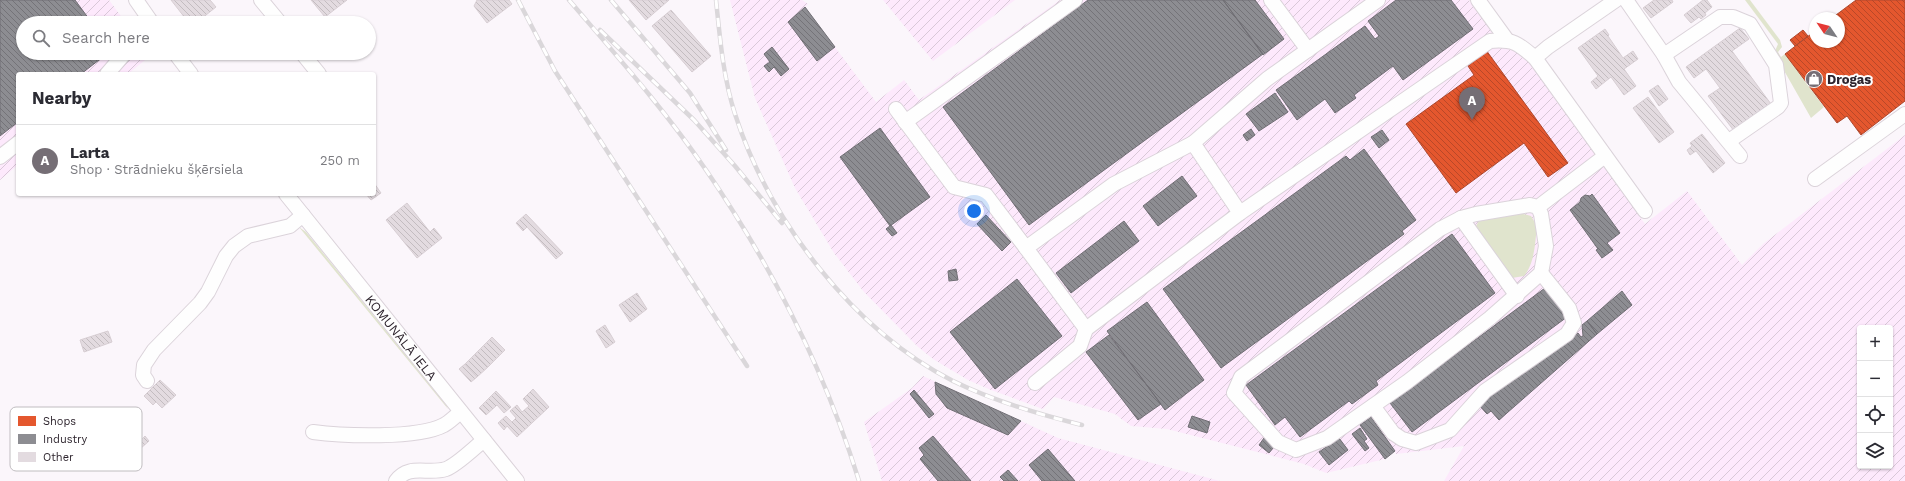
<!DOCTYPE html>
<meta charset="utf-8">
<style>
body{margin:0;font-family:"Work Sans",sans-serif;background:#f7f7f7;color:#2b2b33}
.controls{position:absolute;right:12px;bottom:12px;display:grid;overflow:hidden;border-radius:4px;box-shadow:0 1px 3px #0004}
.controls button{width:36px;height:36px;display:grid;place-items:center;padding:0;border:0;border-bottom:1px solid #e1e1e2;background:#fff;color:#2b2b33;font:20px sans-serif}
.compass{position:absolute;left:1809px;top:12px;width:36px;height:36px;border-radius:50%;background:#fff;box-shadow:0 1px 3px #0004;rotate:305deg}
.you{position:absolute;left:974px;top:211px;width:14px;height:14px;margin:-10px;border:3px solid #fff;border-radius:50%;background:#1a73e8;box-shadow:0 0 0 6px #1a73e833}
.badge{display:grid;place-items:center;width:26px;height:26px;border-radius:50%;background:#756e75;color:#fff;font-size:13px;font-weight:700}
.pin{position:absolute;translate:-50% -33px;filter:drop-shadow(0 1px 2px #0008)}
.pin::after{content:'';position:absolute;top:21px;width:14px;height:12px;background:inherit;clip-path:polygon(0 0,100% 0,50% 100%)}
.list{margin:0;padding:0;list-style:none}
h2{display:flex;justify-content:space-between;align-items:center;height:52px;margin:0;padding:0 16px;font-size:17px}
h2 small{font-size:13px;font-weight:400;color:#7c7c81}
.list li{display:grid;grid-template-columns:26px 1fr auto;gap:12px;align-items:center;box-sizing:border-box;height:72px;padding:0 16px;border-top:1px solid #e1e1e2}
.list b{display:block;font-size:15px;white-space:nowrap}
.list p{margin:0;font-size:13px;white-space:nowrap;color:#7c7c81}
.list em{font-size:13px;font-style:normal;color:#7c7c81}
.icon{flex:none;width:22px;height:22px;fill:none;stroke:currentColor;stroke-width:2;stroke-linecap:round;stroke-linejoin:round}
.map{position:relative;flex:none;width:1905px;height:481px;overflow:hidden}
.search{position:absolute;background:#fff;box-shadow:0 1px 3px #0004;left:16px;top:16px;width:360px;height:44px;display:flex;align-items:center;gap:10px;box-sizing:border-box;padding:0 14px;border-radius:22px;color:#7c7c81;font-size:15px}
.panel{position:absolute;background:#fff;box-shadow:0 1px 3px #0004;left:16px;top:72px;width:360px;height:124px;border-radius:4px}
.map>svg:first-child{display:block}
</style>
<div class="map">
<svg width="1905" height="481" viewBox="0 0 1905 481">
<defs>
<pattern id="industrial-furrows" width="10" height="10" patternUnits="userSpaceOnUse"><rect width="10" height="10" fill="#fde9fc"/><path d="M-1 1l2-2M0 10L10 0M9 11l2-2" fill="none" stroke="#d9c8d8"/></pattern>
<pattern id="shops-back-hatch" width="6" height="6" patternUnits="userSpaceOnUse"><rect width="6" height="6" fill="#e4572e"/><path d="M-1 5l2 2M0 0l6 6M5-1l2 2" fill="none" stroke="#b94828"/></pattern>
<pattern id="industry-back-hatch" width="6" height="6" patternUnits="userSpaceOnUse"><rect width="6" height="6" fill="#8d8d92"/><path d="M-1 5l2 2M0 0l6 6M5-1l2 2" fill="none" stroke="#747378"/></pattern>
<pattern id="building-back-hatch" width="6" height="6" patternUnits="userSpaceOnUse"><rect width="6" height="6" fill="#e3dbe0"/><path d="M-1 5l2 2M0 0l6 6M5-1l2 2" fill="none" stroke="#c3bcc0"/></pattern>
</defs>
<rect width="100%" height="100%" fill="#fbf6fb"/>
<path fill="url(#industrial-furrows)" fill-rule="evenodd" d="M0 0H109L126 23H23V53H148L150 56 128 74H18V165L0 180Z
M730 0H802L808 4 805 7 876 102 904 80 919 100 1060 0H1469L1501 46 1523 54 1645 224 1687 191 1742 265 1763 244 1905 135V481H1444L1464 446 1396 454 1395 451 1385 459 1326 473 1304 464 1167 429 1131 426 1115 414 1054 397 1043 409 991 390 968 380 933 359 917 346 864 292 834 253 795 188 755 98ZM1860 328H1890V466H1860Z
M883 0H1015L933 61Z
M923 376 1058 438 1220 481H882L864 422 912 388Z"/>
<path fill="#e0e4cd" d="M1745 0H1750L1780 40 1782 47 1778 52 1781 57 1785 54 1824 107 1811 118 1778 60 1775 51 1778 44Z
M1520 213 1531 216 1537 226C1535 242 1535 263 1524 276L1512 278 1477 231 1476 226 1480 219Z
M299 227 306 232 446 405 448 409Z"/>
<path fill="url(#shops-back-hatch)" stroke="#ad482e" d="M1856 0H1905V101L1861 135 1847 116 1837 123 1785 54 1815 31V42H1839V18H1832Z
M1803 30 1808 36 1795 46 1790 40Z
M1486 50 1568 163 1548 177 1524 143 1456 193 1406 124 1474 75 1468 66 1486 52Z"/>
<path fill="url(#industry-back-hatch)" stroke="#706e74" d="M0 0H75L92 23H23V53H108L81 74H18V122L0 136Z
M1088 0H1223L1263 54 1029 225 943 107Z
M1223 0H1255L1284 39 1263 55Z
M1396 0H1451L1473 29 1403 80 1393 66 1354 95 1356 98 1335 113 1325 99 1297 120 1276 90 1365 26 1375 39 1379 36 1368 21Z
M805 7 835 47 817 61 788 22Z
M772 47 789 69 781 76 774 67 769 72 764 66 770 62 764 54Z
M1275 93 1288 112 1259 131 1246 114Z
M880 128 930 197 890 226 840 157Z
M1251 129 1255 135 1247 141 1243 135Z
M1382 130 1389 140 1379 148 1371 137Z
M1364 149 1416 220 1402 231 1404 234 1221 368 1163 289 1346 156 1350 160Z
M1182 176 1197 196 1158 226 1143 206Z
M1592 194 1620 233 1607 243 1613 250 1602 258 1596 250 1598 249 1570 210 1580 202 1581 198 1585 195 1590 196Z
M986 215 1011 242 1002 251 977 224Z
M1124 221 1139 241 1071 293 1056 273Z
M891 225 897 233 892 236 886 229Z
M1452 234 1495 293 1376 381 1378 385 1352 404 1349 401 1300 437 1285 417 1275 425 1246 385Z
M956 269 958 280 949 281 948 271Z
M1017 279 1062 336 995 389 950 332Z
M1545 288 1567 317 1412 432 1390 403Z
M1622 291 1632 305 1597 334 1587 321Z
M1147 302 1204 380 1165 410 1107 331Z
M1587 321 1597 334 1499 420 1491 411 1487 414 1478 404 1578 333 1581 337 1583 336 1582 325Z
M1109 335 1161 404 1138 420 1086 352Z
M935 382 1021 421 1008 435 947 408 936 394Z
M914 390 934 414 929 418 910 394Z
M1192 416 1210 422 1207 433 1188 427Z
M1371 417 1395 451 1385 459 1360 425Z
M1360 428 1367 439 1364 441 1369 448 1365 451 1352 434Z
M933 436 971 481H938L920 459 924 455 919 448Z
M1264 438 1274 447 1269 453 1259 445Z
M1339 438 1348 450 1329 465 1319 452Z
M1048 449 1075 481H1042L1029 465Z
M1008 470 1018 481H1004L1000 477Z"/>
<path fill="url(#building-back-hatch)" stroke="#d7ced3" d="M171 0H210L216 7 196 23H189Z
M311 0H347L325 17Z
M477 0H509L512 4 487 23 474 6Z
M629 0H669L646 20Z
M1654 0H1672L1673 2 1651 18 1643 8Z
M1703 0H1707L1712 7 1705 13 1706 15 1701 19 1699 17 1691 23 1684 15Z
M671 10 711 56 692 72 652 26Z
M1740 28 1749 39 1732 51 1771 104 1734 131 1708 96 1720 88 1706 69 1694 78 1686 67Z
M1605 29 1609 35 1608 36 1623 58 1633 51 1638 59 1624 69 1636 86 1624 95 1611 77 1596 89 1591 82 1598 76 1578 48Z
M1658 85 1668 99 1659 106 1649 91Z
M1648 97 1674 132 1659 143 1633 108Z
M1702 134 1725 163 1713 173 1696 151 1690 155 1687 150 1692 146 1690 143Z
M374 183 381 193 371 200 366 194H374Z
M407 203 430 232 434 228 442 238 417 258 386 220Z
M526 214 563 253 556 259 527 227 523 231 516 223Z
M637 293 647 309 630 322 619 305Z
M605 325 615 342 606 348 596 331Z
M108 331 112 342 84 352 80 340Z
M492 337 505 350 488 367 475 354Z
M475 354 488 367 477 377 465 364Z
M465 364 477 377 471 382 459 369Z
M160 380 176 395 162 408 156 402 153 405 144 396Z
M533 389 549 407 517 437 507 426 504 430 498 423 506 416 512 422 516 418 510 411 517 405 522 412 529 406 523 399Z
M496 391 511 407 504 413 497 405 486 415 479 408Z
M145 436 149 441 140 449 137 444Z"/>
<g fill="none" stroke-linecap="round" stroke-linejoin="round">
<defs>
<g id="minor">
<path d="M136 0 152 23"/>
<path d="M261 0 280 23"/>
<path d="M1271 0 1308 50"/>
<path d="M1478 0 1507 40"/>
<path d="M1626 0 1664 55 1679 82 1740 156"/>
<path d="M175 53 191 74"/>
<path d="M302 53 319 74"/>
<path d="M1664 55 1720 17H1733L1750 24 1776 65 1781 103 1778 107 1729 141"/>
<path d="M1535 58 1548 47 1616 0"/>
<path d="M107 74 125 53"/>
<path d="M896 109 954 187 986 195 1026 248 1114 184 1193 143 1240 213"/>
<path d="M905 122 1075 0"/>
<path d="M1193 143 1267 79 1378 0"/>
<path d="M0 157 18 143"/>
<path d="M1815 179 1905 114"/>
<path id="s1" d="M286 194 517 481"/>
<path d="M1538 207 1541 214 1546 246 1541 273 1490 318 1407 382 1327 438 1296 450 1278 442 1234 393 1241 377 1440 229 1461 218 1476 214 1530 205 1538 207 1605 156"/>
<path d="M1461 218 1517 296"/>
<path d="M1026 248 1086 329"/>
<path d="M147 381 143 375 144 365 154 350 200 303 208 292 226 256 234 246 248 236 290 226 303 215"/>
<path d="M1035 383 1080 346 1086 329 1240 213 1490 41C1513 39 1518 43 1535 58L1645 211"/>
<path d="M1373 406 1393 433 1402 439 1416 443 1450 430 1485 391 1567 334 1574 323 1569 308 1541 273"/>
<path d="M313 432C343 436 418 439 444 425 450 422 455 416 461 412"/>
<path d="M396 481C409 463 428 475 446 469 457 465 474 448 484 440"/>
</g>
</defs>
<use href="#minor" stroke="#dbd3da" stroke-width="16"/>
<use href="#minor" stroke="#fefefe" stroke-width="14"/>
<defs>
<path id="rail" d="M518 0 555 71 747 366
M569 0C616 55 665 110 706 170 771 265 825 371 859 481
M611 0 690 93 726 150
M716 0C720 38 723 77 735 114 769 220 853 330 953 381 994 401 1037 414 1082 425
M600 30 694 120 735 166 782 223"/>
</defs>
<use href="#rail" stroke="#dad7da" stroke-width="4.5"/>
<use href="#rail" stroke="#fff" stroke-width="3" stroke-dasharray="9" stroke-linecap="butt"/>
</g>
<defs>
<symbol id="shop-disc" viewBox="-11 -11 22 22"><circle r="9.5" fill="#756e75" stroke="#fff"/><path d="M-5-2.5h2.3a2.7 3.5 0 0 1 5.4 0H5L5.5 6h-11ZM-1.5-2.5h3a1.5 2.3 0 0 0-3 0Z" fill="#fff"/></symbol>
</defs>
<g fill-rule="evenodd">
<use href="#shop-disc" x="1804" y="69" width="20" height="20"/>
</g>
<g text-anchor="middle" dominant-baseline="central" stroke-width="4" stroke-linejoin="round" paint-order="stroke">
<g font-size="13" font-weight="bold" fill="#2d242d" stroke="#fff" text-anchor="start">
<text x="1827" y="79">Drogas</text>
</g>
<g font-size="13" fill="#2d242d" stroke="#fff">
<text stroke="none"><textPath href="#s1" startOffset="184">KOMUNĀLĀ IELA</textPath></text>
</g>
</g>
<rect x="10" y="407" width="132" height="64" rx="6" fill="#fff" stroke="#c0bdc0" stroke-width="1"/>
<rect x="18" y="416" width="18" height="10" fill="#e4572e"/>
<rect x="18" y="434" width="18" height="10" fill="#8d8d92"/>
<rect x="18" y="452" width="18" height="10" fill="#e3dbe0"/>
<g font-size="11" fill="#2d242d">
<text x="43" y="425">Shops</text>
<text x="43" y="443">Industry</text>
<text x="43" y="461">Other</text>
</g>
</svg>
<div class="controls">
<button>+</button>
<button>−</button>
<button><svg class="icon" aria-label="locate" viewBox="0 0 24 24"><circle cx="12" cy="12" r="6"/><path d="M12 2v4M12 18v4M2 12h4M18 12h4"/></svg></button>
<button><svg class="icon" aria-label="layers" viewBox="0 0 24 24"><path d="M12 4l9 5-9 5-9-5zM3 14l9 5 9-5"/></svg></button>
</div>
<svg class="compass" viewBox="-18 -18 36 36"><path d="M0-13l5 13h-10z" fill="#e53935"/><path d="M0 13l5-13h-10z" fill="#7c7c81"/></svg>
<div class="you"></div>
<div class="pin badge" style="left:1472px;top:120px">A</div>
<div class="search"><svg class="icon" aria-label="search" viewBox="0 0 24 24"><circle cx="10" cy="10" r="6"/><path d="M15 15l6 6"/></svg>Search here</div>
<section class="panel">
<h2>Nearby<small></small></h2>
<ul class="list">
<li><span class="badge">A</span><div><b>Larta</b><p>Shop · Strādnieku šķērsiela</p></div><em>250 m</em></li>
</ul>
</section>
</div>
